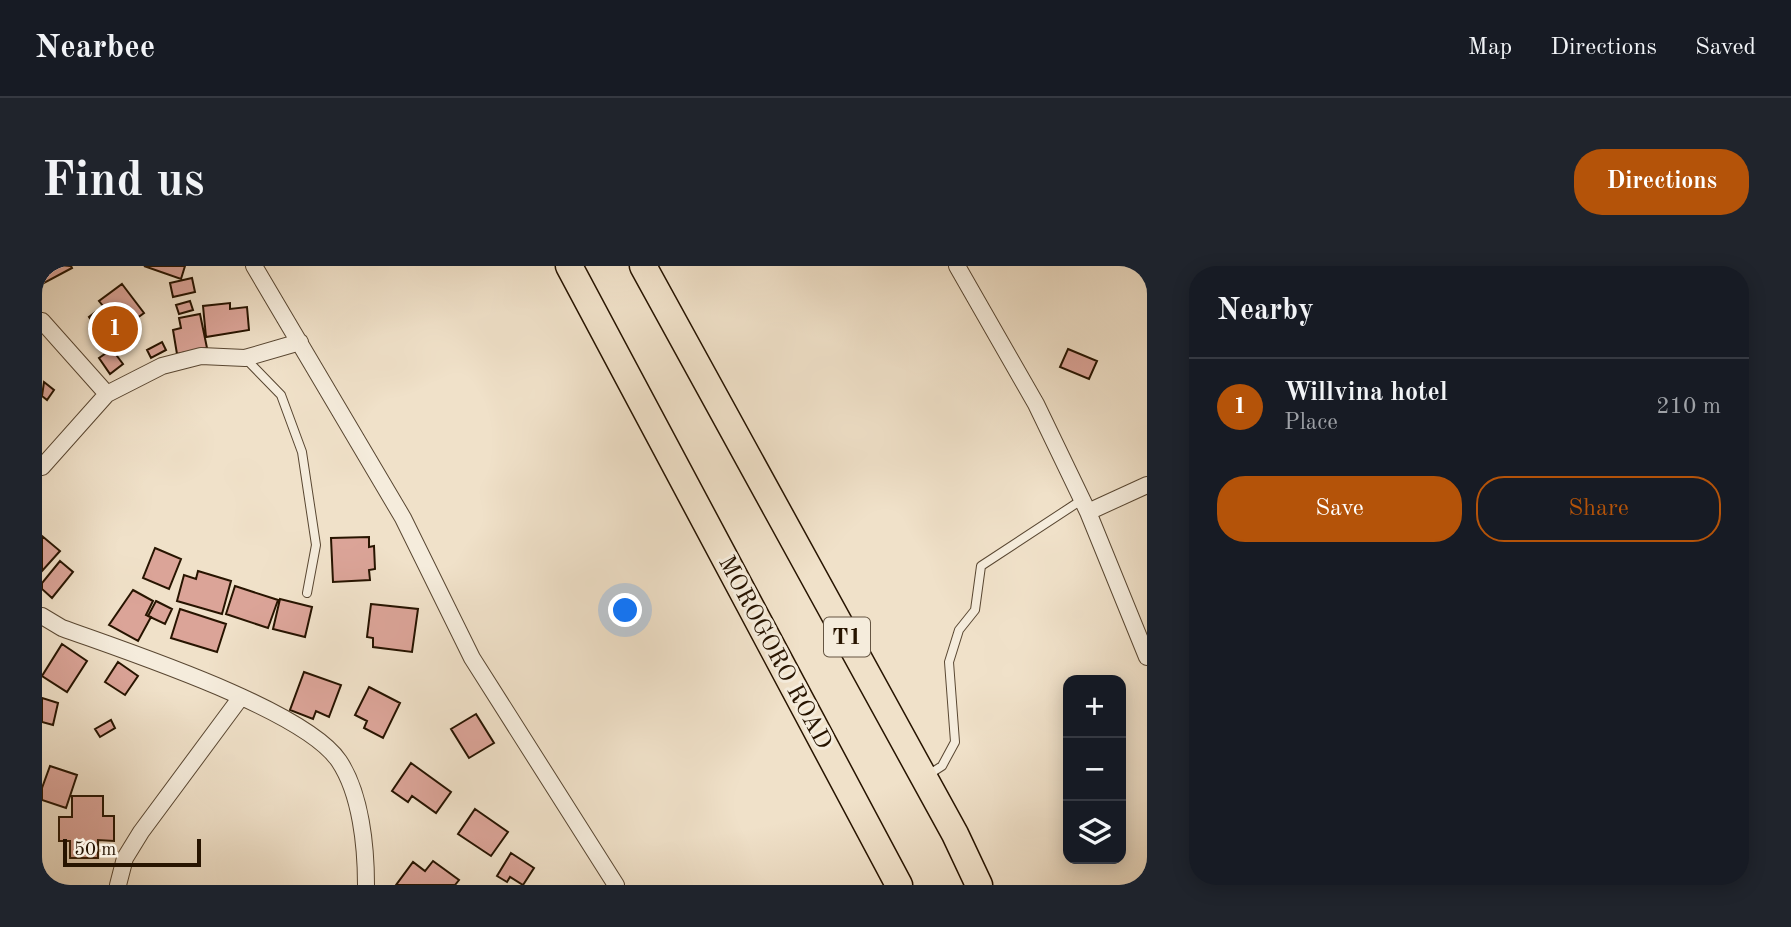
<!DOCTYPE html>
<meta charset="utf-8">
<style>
body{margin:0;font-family:"Old Standard TT",serif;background:#20242c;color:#f1f3f6}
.controls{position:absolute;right:21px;bottom:21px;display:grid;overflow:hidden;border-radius:14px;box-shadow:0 4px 18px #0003}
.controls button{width:63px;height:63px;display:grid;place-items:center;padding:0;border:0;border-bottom:2px solid #363941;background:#171b24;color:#f1f3f6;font:35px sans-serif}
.scale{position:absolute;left:21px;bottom:18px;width:138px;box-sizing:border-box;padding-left:7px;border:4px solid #271400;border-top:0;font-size:19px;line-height:24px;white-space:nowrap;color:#271400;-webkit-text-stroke:5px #f5ecdc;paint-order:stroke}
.you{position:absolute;left:584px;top:345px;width:24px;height:24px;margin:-18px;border:5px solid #fff;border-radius:50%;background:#1a73e8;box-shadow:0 0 0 10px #1a73e833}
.badge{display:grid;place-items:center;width:46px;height:46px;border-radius:50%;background:#b45309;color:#fff;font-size:23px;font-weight:700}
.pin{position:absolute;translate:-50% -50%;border:4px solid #fff;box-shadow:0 2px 7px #0006}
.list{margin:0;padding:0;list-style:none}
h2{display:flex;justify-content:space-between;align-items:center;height:91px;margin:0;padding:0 28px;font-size:30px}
h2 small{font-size:23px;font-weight:400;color:#9ea1a6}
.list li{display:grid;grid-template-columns:46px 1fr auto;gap:21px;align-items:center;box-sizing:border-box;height:98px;padding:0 28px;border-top:2px solid #363941}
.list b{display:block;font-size:26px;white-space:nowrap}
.list p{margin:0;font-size:23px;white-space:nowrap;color:#9ea1a6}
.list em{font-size:23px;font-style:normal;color:#9ea1a6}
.actions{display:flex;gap:14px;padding:21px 28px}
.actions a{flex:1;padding:16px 0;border:2px solid #b45309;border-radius:28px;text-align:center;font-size:24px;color:#b45309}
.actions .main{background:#b45309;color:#fff}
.icon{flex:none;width:38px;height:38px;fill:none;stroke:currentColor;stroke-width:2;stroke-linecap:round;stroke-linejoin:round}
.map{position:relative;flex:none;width:1105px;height:619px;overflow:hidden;border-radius:28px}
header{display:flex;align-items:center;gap:42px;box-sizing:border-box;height:98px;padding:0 35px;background:#171b24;border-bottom:2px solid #363941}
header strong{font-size:33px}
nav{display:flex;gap:38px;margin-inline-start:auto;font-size:24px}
.intro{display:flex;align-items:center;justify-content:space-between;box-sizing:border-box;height:168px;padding:0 42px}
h1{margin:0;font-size:49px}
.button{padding:18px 32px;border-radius:28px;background:#b45309;color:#fff;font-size:24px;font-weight:700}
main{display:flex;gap:42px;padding:0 42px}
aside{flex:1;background:#171b24;border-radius:28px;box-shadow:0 4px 18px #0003}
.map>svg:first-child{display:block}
</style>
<header>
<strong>Nearbee</strong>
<nav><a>Map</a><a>Directions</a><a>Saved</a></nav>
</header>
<div class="intro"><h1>Find us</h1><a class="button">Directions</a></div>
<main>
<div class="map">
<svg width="1105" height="619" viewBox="0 0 1105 619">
<rect width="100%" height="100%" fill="#f0e1c9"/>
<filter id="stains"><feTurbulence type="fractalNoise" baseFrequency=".00286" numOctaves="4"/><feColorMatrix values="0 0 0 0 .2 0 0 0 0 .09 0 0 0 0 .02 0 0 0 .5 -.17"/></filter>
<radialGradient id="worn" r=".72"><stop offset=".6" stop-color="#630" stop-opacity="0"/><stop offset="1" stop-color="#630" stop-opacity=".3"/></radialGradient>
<path fill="#dba498" stroke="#271400" stroke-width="2" d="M0 0H29L30 2 2 17Z
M102 0H143L139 13Z
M150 12 153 26 131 31 128 17Z
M80 18 102 47 87 58 95 69 72 86 81 98 68 108 57 92 70 83 47 51 61 40 57 35Z
M148 35 151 44 137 48 134 39Z
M188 37V43L205 41 207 64 164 71 161 40Z
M158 48 165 82 135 88 131 64 139 62 137 52Z
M120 76 124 84 109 92 105 84Z
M1026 83 1055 95 1047 113 1018 101Z
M2 116 12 124 5 134 0 130Z
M0 270 18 285 0 305Z
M327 271V281L332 280 333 303 327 304 328 314 291 316 289 272Z
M113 282 139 293 127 323 101 312Z
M18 295 31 306 10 332 0 323V317Z
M156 305 189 315 180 348 135 335 142 309 154 313Z
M193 320 236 334 226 362 184 348Z
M91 324 111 335 104 349 109 351 96 375 67 359Z
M238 333 270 341 263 371 231 363Z
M114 335 130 343 123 358 106 350Z
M329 338 376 343 370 386 331 381V372L325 371Z
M138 343 184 358 175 386 129 372Z
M20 378 45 395 25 426 0 410Z
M76 396 96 410 83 429 63 416Z
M262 406 299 419 287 451 274 445 271 453 248 444Z
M327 421 358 437 341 472 322 462 325 455 313 449Z
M0 432 16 437 11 459 0 456Z
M434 448 452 477 427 492 409 463Z
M69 454 73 462 58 471 53 463Z
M369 497 409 526 394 547 370 530 366 536 350 525Z
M8 500 35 509 24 542 0 534V522Z
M30 530H61V550H72V575L56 574V592H28V575H17V551H30Z
M433 543 466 566 449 590 416 568Z
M469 587 492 602 481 619 468 611 465 616 455 610Z
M391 595 417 614 413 619H354L371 596 383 605Z"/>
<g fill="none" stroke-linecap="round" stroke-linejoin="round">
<defs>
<path id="service" d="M203 92 239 129 260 186 274 279 265 327
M886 509 900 500 913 476 907 396 917 364 933 344 939 300 1038 235"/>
<path id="minor" d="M212 0 361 252 430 392 574 619
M915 0 994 138 1046 246 1105 391
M0 55 65 128
M0 201 65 128 120 100 159 90 203 92 258 76
M1046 246 1105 219
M0 350 20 362C83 385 262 443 297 495 319 528 324 581 324 619
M76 619 83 592 99 566 199 431"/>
<path id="trunk" d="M527 0 857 619
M601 0 913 568 937 619"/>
</defs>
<use href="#service" stroke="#594732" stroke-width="10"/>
<use href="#minor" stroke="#594732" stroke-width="18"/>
<use href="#trunk" stroke="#271400" stroke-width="29"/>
<use href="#service" stroke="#f5ecdc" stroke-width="8"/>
<use href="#minor" stroke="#f5ecdc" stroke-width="16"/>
<use href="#trunk" stroke="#f0e1c9" stroke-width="26"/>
</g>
<g text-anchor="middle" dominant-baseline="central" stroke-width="6" stroke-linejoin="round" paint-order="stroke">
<rect fill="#f5ecdc" stroke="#655542" stroke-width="2" x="782" y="351.5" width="46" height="39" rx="5"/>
<g font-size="23" font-weight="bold" fill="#271400">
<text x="805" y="371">T1</text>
</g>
<g font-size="24" fill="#271400" stroke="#f5ecdc">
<text transform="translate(732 387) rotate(62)">MOROGORO ROAD</text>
</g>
</g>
<rect width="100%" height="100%" filter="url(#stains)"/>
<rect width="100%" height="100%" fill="url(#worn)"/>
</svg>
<div class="controls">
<button>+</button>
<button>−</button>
<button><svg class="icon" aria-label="layers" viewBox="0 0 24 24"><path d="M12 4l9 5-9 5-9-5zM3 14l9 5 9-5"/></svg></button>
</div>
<div class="scale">50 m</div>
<div class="you"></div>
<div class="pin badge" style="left:73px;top:63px">1</div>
</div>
<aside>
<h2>Nearby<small></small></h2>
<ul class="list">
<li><span class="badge">1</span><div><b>Willvina hotel</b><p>Place</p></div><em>210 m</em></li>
</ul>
<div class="actions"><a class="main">Save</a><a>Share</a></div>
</aside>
</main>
